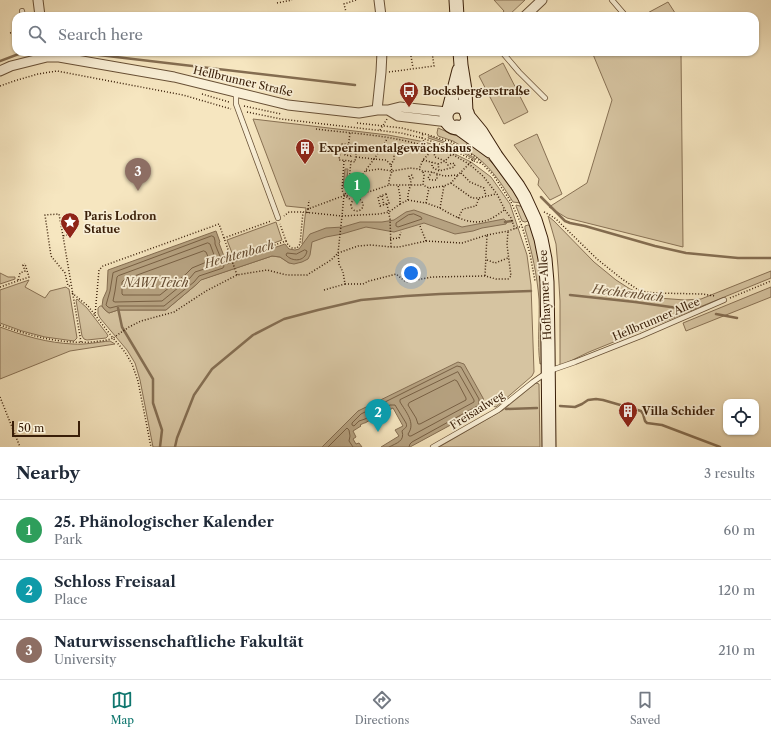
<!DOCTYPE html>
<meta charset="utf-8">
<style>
body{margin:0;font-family:"Libre Caslon Text",serif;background:#f6f6f7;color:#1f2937}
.controls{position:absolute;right:12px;bottom:12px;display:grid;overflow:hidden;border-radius:8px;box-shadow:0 1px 3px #0004}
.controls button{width:36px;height:36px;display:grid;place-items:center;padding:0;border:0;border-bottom:1px solid #e0e1e3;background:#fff;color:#1f2937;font:20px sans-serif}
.scale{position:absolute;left:12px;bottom:10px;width:68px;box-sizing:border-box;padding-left:4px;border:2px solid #391e08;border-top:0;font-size:11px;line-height:14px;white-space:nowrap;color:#391e08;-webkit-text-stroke:3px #f9efd6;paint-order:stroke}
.you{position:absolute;left:411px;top:273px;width:14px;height:14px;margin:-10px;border:3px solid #fff;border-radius:50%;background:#1a73e8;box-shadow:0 0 0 6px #1a73e833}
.badge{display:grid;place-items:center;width:26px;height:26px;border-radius:50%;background:#0f766e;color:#fff;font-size:13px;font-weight:700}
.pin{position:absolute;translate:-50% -33px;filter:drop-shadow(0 1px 2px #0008)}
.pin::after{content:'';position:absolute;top:21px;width:14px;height:12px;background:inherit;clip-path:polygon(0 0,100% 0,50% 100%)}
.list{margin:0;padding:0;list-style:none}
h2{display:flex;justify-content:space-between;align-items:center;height:52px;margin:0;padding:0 16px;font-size:17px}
h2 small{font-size:13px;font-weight:400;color:#747a83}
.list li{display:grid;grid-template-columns:26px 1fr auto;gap:12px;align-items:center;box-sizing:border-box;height:60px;padding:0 16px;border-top:1px solid #e0e1e3}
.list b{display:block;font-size:15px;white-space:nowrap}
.list p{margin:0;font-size:13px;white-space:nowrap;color:#747a83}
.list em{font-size:13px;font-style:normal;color:#747a83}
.icon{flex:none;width:22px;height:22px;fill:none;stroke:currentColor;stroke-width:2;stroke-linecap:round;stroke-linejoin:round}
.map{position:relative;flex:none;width:771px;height:447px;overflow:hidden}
.search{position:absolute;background:#fff;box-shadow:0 1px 3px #0004;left:12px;right:12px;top:12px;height:44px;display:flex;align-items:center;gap:10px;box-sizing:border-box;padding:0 14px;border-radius:12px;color:#747a83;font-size:15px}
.sheet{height:232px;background:#fff}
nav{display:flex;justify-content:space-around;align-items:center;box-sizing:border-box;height:56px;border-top:1px solid #e0e1e3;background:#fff;font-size:11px;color:#747a83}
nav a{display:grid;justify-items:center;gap:2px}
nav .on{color:#0f766e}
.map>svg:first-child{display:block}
</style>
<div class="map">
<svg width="771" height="447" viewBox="0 0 771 447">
<rect width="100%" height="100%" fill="#f6e6c0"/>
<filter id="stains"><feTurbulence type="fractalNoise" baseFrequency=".005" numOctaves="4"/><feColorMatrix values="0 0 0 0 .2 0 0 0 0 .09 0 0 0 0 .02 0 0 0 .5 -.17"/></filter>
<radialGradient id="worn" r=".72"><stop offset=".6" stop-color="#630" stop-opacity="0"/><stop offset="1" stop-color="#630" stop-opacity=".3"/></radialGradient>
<path fill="#d6c4a1" stroke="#887154" d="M494 0H525L508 16H500L504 11Z
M668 2 677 16H642Z
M592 52H681L683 247 567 218 549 207 587 183 612 100Z
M503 63 528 112 504 124 479 76Z
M253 119 388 135 425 142 445 149 471 162 491 177 510 204 527 255 531 285 534 372 532 376 496 407 484 404 483 398 358 411 322 447H153L140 380 135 363 127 350 100 318 98 314V308L100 306H102L105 310 109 313 118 310H166L197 284 200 280 272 256 280 257 289 263 311 247 302 244 306 208 286 206Z
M438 128 445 131 450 134 458 136 468 142C466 145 466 146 463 147L453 141 438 136 437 133Z
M537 134 562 194 550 200 538 185 539 179 514 145Z
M429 136 451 144 476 159 475 160 450 145 428 138Z
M474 144 497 168 506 180 521 203 513 202C499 180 490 165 468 151L471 145Z
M516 205 524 207 528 221 525 222 522 221 516 206Z
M548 216 554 221 594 262 616 280 630 289 644 295 658 298 685 300 701 299 771 271V278L589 352 560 366V301L558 267 556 244Z
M276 222 282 240 234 258 227 240Z
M528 225 532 226 541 266 543 363 540 364C537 342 540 320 539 299 537 275 532 251 525 229V226Z
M0 273 8 277H15V279L0 284Z
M29 280 25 287 45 298 50 291 66 287 67 288 69 289 77 338 74 341 45 337 22 331 0 323V290Z
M771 287V297L686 331 683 323Z
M77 299 87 308 107 334 108 336 106 338 87 340 84 339 82 336 76 300Z
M0 327C24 336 48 343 73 344 85 345 98 342 110 341L115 344 70 351 0 379Z
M536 383 539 384 540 447H439L503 410Z"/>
<path fill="#b6a281" stroke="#846d51" d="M345 169H348L346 188 343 187Z
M414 210 462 227 504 219 507 222 506 224 482 228 473 231 455 234 424 223 394 232 366 227 342 234 326 237 312 242 310 255 308 259 302 262 294 264 289 263 280 257 272 256 201 280 197 284 166 310H118L109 313 105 310 102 306 103 299 107 290 108 270 216 231 220 242 219 243 227 264 285 244 289 249 295 250 299 249 310 234 326 228 343 227 360 222H382L394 220 406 212Z
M458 362 464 364 483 398 484 404 482 408 410 447H381L399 436 395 430 403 426 393 408 377 416 365 423H364L360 425 361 426 353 431 356 437 353 439 356 444 359 443 362 447H322L358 411Z"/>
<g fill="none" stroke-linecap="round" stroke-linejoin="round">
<path stroke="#786044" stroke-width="1" d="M414 214 421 217 422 219 398 227 396 226V223L408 215Z
M212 236 214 237 215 241V244L224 266 223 268 199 276 194 282 164 306H118L110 308 108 307 106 305 110 291 113 273Z
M208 243 210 244 217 263V265L195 272 190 278 162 301 115 302 113 301 115 291 117 277 118 276Z
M305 250 307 251C305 262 292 262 286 255L287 253 296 254Z
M204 251 206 252 209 259V261L192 268 186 274 160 295H123L122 294V282L124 280Z
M458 372 474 400V402L411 436H409L408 434C416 423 406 412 400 402V400Z
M455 380 457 381 466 398V400L420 424H418L416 418 408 405 409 403Z
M328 447 347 428 349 430 350 436 349 441 353 447
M389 447C397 443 405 441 402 431 404 428 408 428 406 423L395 405H390L365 419 359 421 354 426 352 425V423L361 414 457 366 461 367 479 399V405L412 442 410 444 409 447"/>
<path stroke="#846d51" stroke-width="2.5" d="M82 53 355 85
M0 61 24 52
M541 197 565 221 570 223 585 226 655 246 686 253 738 258H771
M505 222 512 221
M570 295 635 302 685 309
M118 308 122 327 153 379V403L162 430 160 447
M716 314 737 318
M560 406 575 407 582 404 588 400 596 399 603 400 641 411 643 414 645 421 647 423 662 425 720 447
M506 409 537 408
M175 447 177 438 194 395 212 369 253 335 284 319 318 310 361 300 406 296 440 294 531 291"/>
<defs>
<path id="lane" d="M612 0 624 14
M22 11 23 16
M502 52 519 72 545 98
M236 92V104L278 218
M433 447 498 410 533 382 549 371 575 362 641 336 724 300"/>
<path id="street" d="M38 0 40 16
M379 0 381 16
M525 16 542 0
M0 71 11 66 47 57H59L174 77 288 105 359 113 377 110H388L400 107 447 112
M377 110 381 72 382 52
M388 110 398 116 448 122"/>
<path id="secondary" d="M456 0 457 16
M460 52 461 65 465 90 466 112
M446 117a11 11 0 1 1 22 0a11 11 0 1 1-22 0Z
M449 109 459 70
M467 115 481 132 496 156 518 186 524 196 535 220 541 239 545 259 547 282 548 347 549 447
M457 127 490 151"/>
</defs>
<use href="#lane" stroke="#685036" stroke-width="6"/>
<use href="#street" stroke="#685036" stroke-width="11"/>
<use href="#secondary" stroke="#391e08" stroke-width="15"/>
<path stroke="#391e08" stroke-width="1.5" stroke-dasharray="1 2" stroke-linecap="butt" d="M277 3 292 0
M347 16 344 4 356 0
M513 16 517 12
M10 33 16 32
M313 52H317
M275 54 284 52
M411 56 413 68
M389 72 434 66 432 52
M0 86 14 81 38 74 57 71 183 95 231 109
M202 94 229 102
M244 106 281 114
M247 112 281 119 401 133 422 138 448 147 476 162 481 163
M357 123 402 128 425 134 452 142 477 158 494 176 511 202 522 226 530 254 535 281
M316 129C355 134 396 135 433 149L423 160 419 169
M380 130 387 119
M383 146 387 139
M345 149 351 150V156L345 155Z
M348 149 350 133
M356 157 374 159 383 146 394 153 408 151H419C424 146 426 144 422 138L423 133
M423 160 438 164 439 170
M344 161 342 190 344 195 348 191 351 161 339 160 341 144 357 145 355 162 351 161
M432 162V167L439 171 454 167 455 164 452 163 448 165 445 161 435 157 433 149 452 154 469 164 483 176 497 194 505 210 511 218 515 229
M438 164 445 161 452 154
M391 165 394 159V153
M366 171 379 169 392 171 410 168 419 169 422 171 432 172 444 176 458 175 473 160
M423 172 424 175 423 185 429 188 444 186 451 183 458 175
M432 172 428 178 430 180H436L437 179V174
M461 173 470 182 484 188 486 196
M409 177a2 2 0 1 1 4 0a2 2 0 1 1-4 0Z
M451 183 472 198H479L496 194
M349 190 355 185 374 159 386 160 391 165 392 171 389 180V185
M386 194 389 203 380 206 378 197Z
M344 195 342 216 379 214 389 212 400 204V196L398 185
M344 195 351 200
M382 196 384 205
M351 205a6 6 0 1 1 12 0a6 6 0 1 1-12 0Z
M408 200C407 193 411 187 411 179
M426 203 429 188
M387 204 390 219 391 247
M400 204 408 200 426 203 440 208 444 186
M440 208C455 217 473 227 490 219 495 217 500 213 504 210
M308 209 309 200
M544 212 550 215 556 219 597 259 622 279 637 289 646 292 655 293 702 294 715 296
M308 213V209L340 197 372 191 389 185H423
M458 218 463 209 476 206 479 198
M73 233 63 236 81 342
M487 235 508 231 522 226
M63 236 59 214 45 215 51 256 65 273 68 286H71
M224 238 219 224 103 266 99 270 95 315 113 338 129 327 141 321 174 312 206 291 237 275 267 270 287 275H307L331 260 338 253 342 216 303 212H289L284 216
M390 239 399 238 401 232
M286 241 288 245 292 248H297L300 244 303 212
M426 241 462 243 487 235 485 276
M232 260 286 241 280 224
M487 260 495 263 508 258
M237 275 224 238 271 221
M18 280 20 273 25 271 23 265 25 264
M345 284H363L369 281 396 274 406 282 432 277 485 276 496 279H508L511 276 507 245 508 231
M0 287 29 277 25 264
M324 290 345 284 343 272 339 264 338 253 358 246 371 245 391 247H399L426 241 420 226
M72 293 88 306 95 315
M730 298 771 281
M0 325C30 336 60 344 92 342 99 341 106 341 113 338L125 352 132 364 138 381 151 447
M0 397 20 447"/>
<use href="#lane" stroke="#f9efd6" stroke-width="4.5"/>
<use href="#street" stroke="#f9efd6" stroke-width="9"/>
<use href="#secondary" stroke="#f9efd6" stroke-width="13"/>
</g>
<defs>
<symbol id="bus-pin" viewBox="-11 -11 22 30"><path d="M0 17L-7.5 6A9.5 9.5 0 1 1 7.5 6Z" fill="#8f2418" stroke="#f9efd6"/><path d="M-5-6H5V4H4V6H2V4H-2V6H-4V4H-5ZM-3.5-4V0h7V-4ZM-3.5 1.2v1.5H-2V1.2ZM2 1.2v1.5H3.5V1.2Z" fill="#fff"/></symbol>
<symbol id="building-pin" viewBox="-11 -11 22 30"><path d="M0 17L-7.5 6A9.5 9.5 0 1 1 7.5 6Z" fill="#8f2418" stroke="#f9efd6"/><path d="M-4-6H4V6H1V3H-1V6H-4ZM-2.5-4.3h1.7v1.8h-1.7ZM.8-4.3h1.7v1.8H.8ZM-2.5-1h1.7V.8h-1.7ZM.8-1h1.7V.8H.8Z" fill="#fff"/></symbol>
<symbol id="sight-pin" viewBox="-11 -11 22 30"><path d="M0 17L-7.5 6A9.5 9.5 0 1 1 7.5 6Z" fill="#8f2418" stroke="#f9efd6"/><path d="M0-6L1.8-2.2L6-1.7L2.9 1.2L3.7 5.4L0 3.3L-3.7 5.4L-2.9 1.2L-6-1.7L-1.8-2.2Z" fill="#fff"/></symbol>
</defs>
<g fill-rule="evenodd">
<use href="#bus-pin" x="398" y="80" width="22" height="30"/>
<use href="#building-pin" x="294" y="137" width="22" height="30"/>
<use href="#sight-pin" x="59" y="211" width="22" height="30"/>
<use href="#building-pin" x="617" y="400" width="22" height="30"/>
</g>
<g text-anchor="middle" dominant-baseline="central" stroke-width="3.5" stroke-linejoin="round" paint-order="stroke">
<g font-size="11" fill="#391e08" stroke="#f9efd6">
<text transform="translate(243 81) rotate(13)">Hellbrunner Straße</text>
<text transform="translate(545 295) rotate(-93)">Hofhaymer-Allee</text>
<text transform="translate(656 319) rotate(-23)">Hellbrunner Allee</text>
<text transform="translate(477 410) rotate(-32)">Freisaalweg</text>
</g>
<g font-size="11" font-weight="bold" fill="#391e08" stroke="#f9efd6" text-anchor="start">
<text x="423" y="91">Bocksbergerstraße</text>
<text x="319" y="148">Experimentalgewächshaus</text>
<text x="84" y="216">Paris Lodron<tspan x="84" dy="13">Statue</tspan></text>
<text x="642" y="411">Villa Schider</text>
</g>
<g font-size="12" font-style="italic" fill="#654c32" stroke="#f9efd6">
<text transform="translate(239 254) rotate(-16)">Hechtenbach</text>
<text x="156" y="282">NAWI Teich</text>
<text transform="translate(628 293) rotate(7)">Hechtenbach</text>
</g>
</g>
<rect width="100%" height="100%" filter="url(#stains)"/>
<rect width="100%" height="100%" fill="url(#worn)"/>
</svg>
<div class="controls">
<button><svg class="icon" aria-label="locate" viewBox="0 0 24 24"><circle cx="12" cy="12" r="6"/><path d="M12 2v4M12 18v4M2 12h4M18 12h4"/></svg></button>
</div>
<div class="scale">50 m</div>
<div class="you"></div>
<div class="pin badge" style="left:357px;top:205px;background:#2e9e5b">1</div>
<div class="pin badge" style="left:378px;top:432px;background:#0f9aa8">2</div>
<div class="pin badge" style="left:138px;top:191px;background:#8d6e63">3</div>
<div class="search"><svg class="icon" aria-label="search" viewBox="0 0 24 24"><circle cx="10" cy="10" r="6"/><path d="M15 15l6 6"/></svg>Search here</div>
</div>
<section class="sheet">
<h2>Nearby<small>3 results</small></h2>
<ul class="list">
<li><span class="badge" style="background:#2e9e5b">1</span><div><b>25. Phänologischer Kalender</b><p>Park</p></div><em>60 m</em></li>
<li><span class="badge" style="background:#0f9aa8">2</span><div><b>Schloss Freisaal</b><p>Place</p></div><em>120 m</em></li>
<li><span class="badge" style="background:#8d6e63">3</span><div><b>Naturwissenschaftliche Fakultät</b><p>University</p></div><em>210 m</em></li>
</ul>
</section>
<nav>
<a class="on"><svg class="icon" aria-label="map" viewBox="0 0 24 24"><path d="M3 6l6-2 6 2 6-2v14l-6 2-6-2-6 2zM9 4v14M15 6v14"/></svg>Map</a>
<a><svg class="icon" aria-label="directions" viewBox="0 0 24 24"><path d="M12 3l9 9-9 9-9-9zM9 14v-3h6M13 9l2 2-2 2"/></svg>Directions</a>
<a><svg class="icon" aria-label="saved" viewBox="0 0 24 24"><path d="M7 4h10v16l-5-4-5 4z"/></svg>Saved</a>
</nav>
